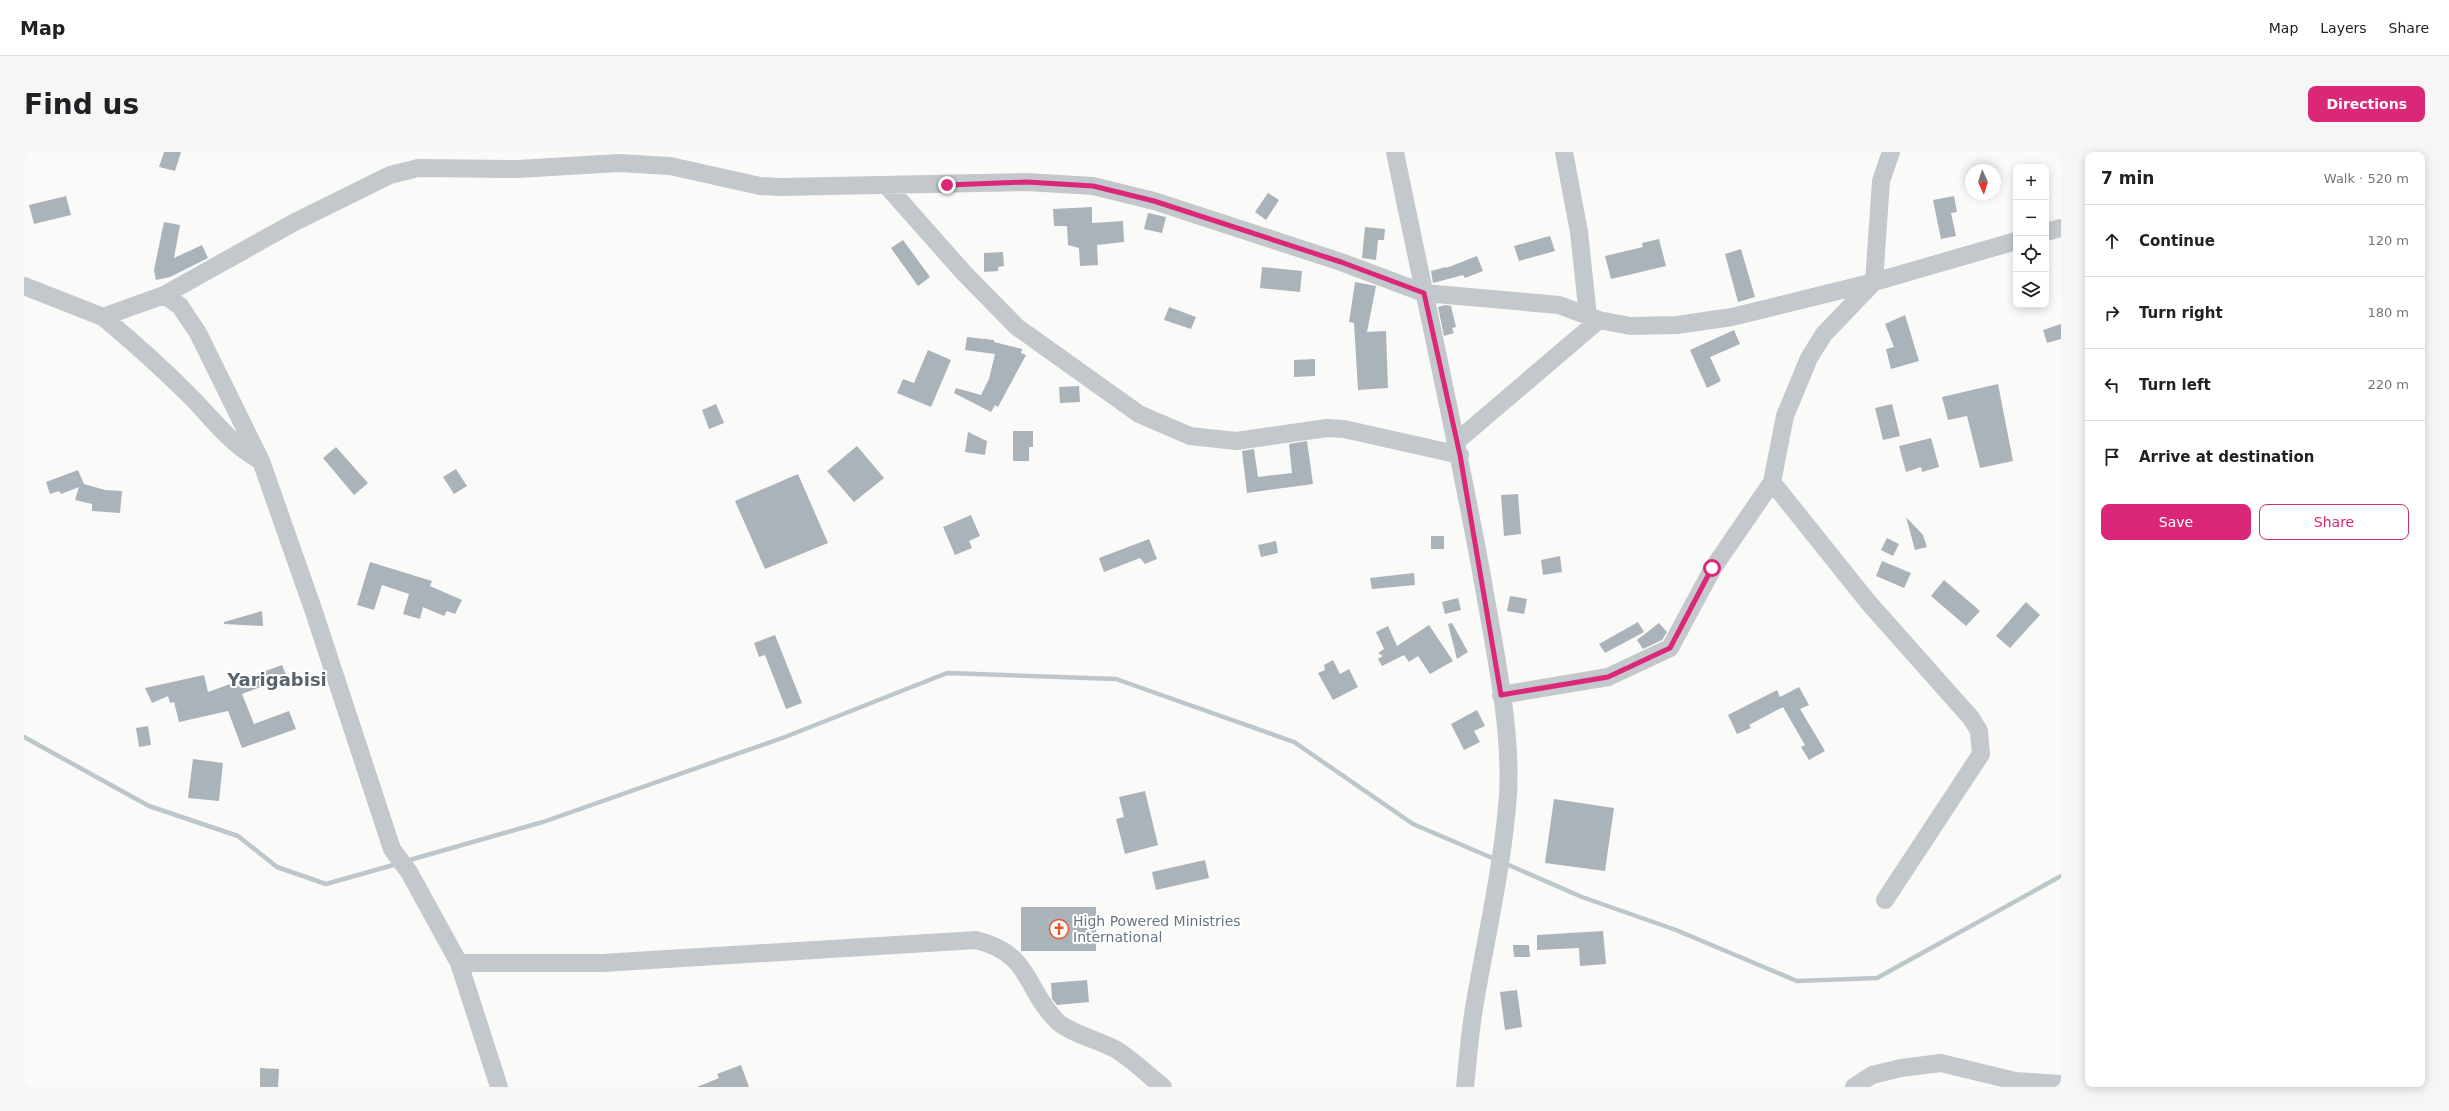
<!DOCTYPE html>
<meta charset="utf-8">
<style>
body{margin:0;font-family:"DejaVu Sans",sans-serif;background:#f6f6f6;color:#202124}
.controls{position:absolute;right:12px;top:12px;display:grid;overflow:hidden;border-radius:8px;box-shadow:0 2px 10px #0003}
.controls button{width:36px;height:36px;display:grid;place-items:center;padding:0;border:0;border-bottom:1px solid #e0e0e0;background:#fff;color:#202124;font:20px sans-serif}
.compass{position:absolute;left:1941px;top:12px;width:36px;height:36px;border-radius:50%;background:#fff;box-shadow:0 2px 10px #0003;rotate:176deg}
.stop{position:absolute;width:12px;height:12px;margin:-9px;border:3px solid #db2777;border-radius:50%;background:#fff}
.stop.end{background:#db2777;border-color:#fff;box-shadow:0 1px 4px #0008}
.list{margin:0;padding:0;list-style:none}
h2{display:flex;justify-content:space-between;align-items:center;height:52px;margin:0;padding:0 16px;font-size:17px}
h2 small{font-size:13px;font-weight:400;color:#757577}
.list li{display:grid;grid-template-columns:26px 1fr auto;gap:12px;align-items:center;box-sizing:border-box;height:72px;padding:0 16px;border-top:1px solid #e0e0e0}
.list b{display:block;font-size:15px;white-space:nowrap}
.list em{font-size:13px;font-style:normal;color:#757577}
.actions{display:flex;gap:8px;padding:12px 16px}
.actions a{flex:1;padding:9px 0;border:1px solid #db2777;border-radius:8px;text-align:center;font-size:14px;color:#db2777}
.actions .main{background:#db2777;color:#fff}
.icon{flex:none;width:22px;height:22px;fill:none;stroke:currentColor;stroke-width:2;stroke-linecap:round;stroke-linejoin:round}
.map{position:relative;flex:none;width:2037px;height:935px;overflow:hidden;border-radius:8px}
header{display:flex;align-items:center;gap:24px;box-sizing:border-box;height:56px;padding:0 20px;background:#fff;border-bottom:1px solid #e0e0e0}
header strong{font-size:19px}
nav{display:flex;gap:22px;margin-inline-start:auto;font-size:14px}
.intro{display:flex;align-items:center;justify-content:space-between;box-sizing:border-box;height:96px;padding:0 24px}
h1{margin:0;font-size:28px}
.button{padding:10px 18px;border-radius:8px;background:#db2777;color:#fff;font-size:14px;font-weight:700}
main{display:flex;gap:24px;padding:0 24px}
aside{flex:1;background:#fff;border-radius:8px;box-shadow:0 2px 10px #0003}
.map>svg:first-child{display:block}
</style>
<header>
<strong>Map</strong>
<nav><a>Map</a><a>Layers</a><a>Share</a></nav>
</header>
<div class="intro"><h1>Find us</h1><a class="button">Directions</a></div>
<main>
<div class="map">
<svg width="2037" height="935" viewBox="0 0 2037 935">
<rect width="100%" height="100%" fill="#fafaf8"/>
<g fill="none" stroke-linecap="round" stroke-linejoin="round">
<path stroke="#bbc7cb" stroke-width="4.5" d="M0 585 125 654 214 684 253 715 302 732 373 712
M382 709 519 670 761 585 923 521 1092 527 1270 590 1389 672 1473 708
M1480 711 1558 745 1652 778 1773 829 1853 826 2037 724"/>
</g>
<path fill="#aab3b9" d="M140 0H157L151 19 135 15Z
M1244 41 1255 48 1242 68 1231 60Z
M42 44 47 63 10 72 5 53Z
M1930 44 1933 60 1927 61 1932 84 1917 87 1909 48Z
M1068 55V71L1099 69 1100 90 1073 93 1074 113 1056 114 1055 96 1044 93 1043 74H1030L1029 57Z
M1124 61 1142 65 1138 81 1120 77Z
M140 70 156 73 150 106 178 93 184 106 146 125 132 128 130 118Z
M1341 75 1361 77 1360 88H1354L1352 108 1338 106Z
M1526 84 1531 99 1495 109 1490 94Z
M1635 87 1642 114 1587 127 1581 104 1619 95 1618 91Z
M879 88 906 125 894 134 867 96Z
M1717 97 1731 145 1714 150 1701 102Z
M979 100 980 114 974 115V119L960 120V101Z
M1453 104 1459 119 1441 126 1439 123 1409 131 1407 119 1422 115V116Z
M1238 115 1278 119 1276 140 1236 136Z
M1331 130 1352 134 1343 180 1362 179 1364 236 1334 238 1330 171 1325 170Z
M1421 153 1427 154 1432 175 1428 176 1430 181 1420 184 1414 155Z
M1145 155 1172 165 1167 177 1140 168Z
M1881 163 1895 209 1867 217 1862 197 1870 195 1861 172Z
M2037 172V187L2023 191 2019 178Z
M1710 178 1716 192 1686 205 1697 229 1683 236 1666 198Z
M943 185 970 188V190L998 197 997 201 1002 203 974 255 971 253 967 260 930 241 932 236 957 243 965 227 971 202 941 198Z
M904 198 927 208 907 255 873 241 879 227 890 231Z
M1291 207V224L1270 225V208Z
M1974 232 1989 309 1956 316 1943 264 1924 268 1918 245Z
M1055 234 1056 250 1036 251 1035 235Z
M692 252 700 271 685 277 678 258Z
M1868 252 1876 284 1859 288 1851 256Z
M989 279H1009V295H1005V309H989Z
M944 280 963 289 961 303 941 300Z
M1907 286 1915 315 1898 320 1897 315 1882 320 1875 294Z
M1283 289 1289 332 1223 341 1218 299 1230 297 1234 325 1268 321 1265 292Z
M833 294 860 326 830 350 803 319Z
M312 295 344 331 330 343 299 306Z
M432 317 443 334 430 342 419 325Z
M54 318 60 332 81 338 98 339 96 361 68 359V352L51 348 55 335 37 342 35 339 26 342 22 330Z
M774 322 804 391 741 417 711 349Z
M1494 342 1497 382 1480 384 1477 343Z
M947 363 956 384 945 389 948 396 931 403 919 375Z
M1882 365 1899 383 1903 395 1891 398Z
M1407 384H1420V397H1407Z
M1863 386 1875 392 1869 404 1857 398Z
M1125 387 1133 407 1121 412 1116 406 1080 420 1075 406Z
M1252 389 1254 401 1237 405 1234 393Z
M1536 404 1538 420 1519 423 1517 408Z
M1858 409 1887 421 1880 436 1852 424Z
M346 410 408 429 406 434 438 448 431 462 423 459 420 464 399 455 396 467 379 462 385 442 358 433 350 458 333 453Z
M1390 421 1391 433 1348 437 1346 426Z
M1920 428 1956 459 1942 474 1907 444Z
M1486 444 1503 447 1500 462 1483 459Z
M1434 446 1437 458 1421 462 1418 450Z
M2002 450 2016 463 1986 496 1972 484Z
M238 459 239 474 200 472V470Z
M1614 470 1620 480 1581 501 1575 492Z
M1428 471 1444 500 1433 507 1424 472Z
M1635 471 1643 480 1638 488 1619 497 1613 488Z
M1405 473 1429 509 1406 522 1394 504 1385 510 1380 503 1358 514 1354 507 1359 504 1354 501 1360 497 1352 480 1364 474 1373 494Z
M751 483 778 551 762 557 741 503 735 505 730 491Z
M1309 508 1316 522 1325 517 1334 535 1309 548 1294 521 1301 518 1300 513Z
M258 513 263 525 218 542 230 572 265 559 272 577 218 596 204 559 155 570 150 550 146 551 144 544 128 551 121 536 180 523 184 540Z
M1775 535 1785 553 1776 557 1801 599 1785 608 1777 595 1781 593 1759 555 1725 573 1727 576 1713 582 1704 563 1753 538 1756 545Z
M1453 558 1461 574 1450 579 1456 590 1440 598 1427 572Z
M124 574 127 593 115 595 112 576Z
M169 607 199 611 195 649 164 646Z
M1121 639 1134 693 1101 702 1092 667 1100 665 1095 645Z
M1530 647 1590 656 1581 719 1521 711Z
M1181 708 1185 726 1132 738 1128 720Z
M997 755H1072V799H997Z
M1579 779 1582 812 1556 814 1555 796 1513 798V783Z
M1489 793H1505L1506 805H1490Z
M1063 828 1065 850 1033 853 1028 847 1027 831Z
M1493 838 1498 875 1481 878 1476 840Z
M717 913 725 935H673L695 926 693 922Z
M236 916 255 917 254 935H236Z"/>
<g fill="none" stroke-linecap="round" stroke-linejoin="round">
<path stroke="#c3c8cc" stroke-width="18" d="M1371 0C1400 143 1433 286 1459 430 1470 496 1488 575 1484 643 1479 712 1463 781 1451 850 1446 878 1444 907 1441 935
M1540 0 1555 80 1564 164
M862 33 940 121 993 175 1115 262 1166 284 1212 289 1303 276 1320 277 1436 303
M2022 80 2037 76
M0 134 79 165 140 143 269 71 366 23 394 16 494 17 595 11 646 14 736 34 756 35 1003 30 1069 34 1130 49 1317 110 1400 141 1535 153 1575 168 1606 174 1653 173 1708 165 1850 130 1992 89
M140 143 156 154 174 181 237 309 289 457 368 697 385 720 435 811 475 935
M79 165C109 190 138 216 165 243 190 268 205 291 237 309
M1433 289 1575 168
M1748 330 1844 450 1947 566 1955 579 1957 602 1861 748
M1477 543 1584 525 1646 496 1689 416 1748 330 1761 264 1785 206 1800 182 1850 130 1857 29 1867 0
M435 811H578L952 788C1008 802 1000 836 1033 869 1043 880 1077 889 1091 897 1108 907 1124 923 1139 935
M1830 935 1848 923 1877 916 1917 911 1991 929 2037 932"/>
</g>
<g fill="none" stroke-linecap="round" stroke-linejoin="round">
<path stroke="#db2777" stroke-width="5" d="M923 33 1003 30 1069 34 1130 49 1317 110 1400 141 1436 303 1477 543 1584 525 1646 496 1688 416"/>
</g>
<defs>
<symbol id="church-ring" viewBox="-11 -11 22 22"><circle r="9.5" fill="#fff" stroke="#e4572e" stroke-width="1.5"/><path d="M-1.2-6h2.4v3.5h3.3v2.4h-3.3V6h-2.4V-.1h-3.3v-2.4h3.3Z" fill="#e4572e"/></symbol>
</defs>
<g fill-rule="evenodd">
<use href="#church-ring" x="1024" y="766" width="22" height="22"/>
</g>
<g text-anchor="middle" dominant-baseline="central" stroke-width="4" stroke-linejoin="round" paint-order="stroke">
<g font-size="14" fill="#657683" stroke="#fff" text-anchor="start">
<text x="1049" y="769">High Powered Ministries<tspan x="1049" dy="16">International</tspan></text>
</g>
<g font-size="18" font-weight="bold" fill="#57646e" stroke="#fff">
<text x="253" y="527">Yarigabisi</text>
</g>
</g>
</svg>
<div class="controls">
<button>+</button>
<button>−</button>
<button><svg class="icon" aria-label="locate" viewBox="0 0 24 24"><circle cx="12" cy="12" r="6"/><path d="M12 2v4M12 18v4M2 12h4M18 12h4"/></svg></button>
<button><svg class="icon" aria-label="layers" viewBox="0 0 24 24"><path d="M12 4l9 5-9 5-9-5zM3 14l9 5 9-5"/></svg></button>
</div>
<svg class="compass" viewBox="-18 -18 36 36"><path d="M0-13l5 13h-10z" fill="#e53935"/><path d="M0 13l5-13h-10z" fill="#757577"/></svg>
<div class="stop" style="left:1688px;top:416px"></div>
<div class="stop end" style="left:923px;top:33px"></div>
</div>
<aside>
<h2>7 min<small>Walk · 520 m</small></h2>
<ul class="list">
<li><svg class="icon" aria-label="ahead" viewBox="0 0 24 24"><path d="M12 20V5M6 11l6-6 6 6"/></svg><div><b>Continue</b></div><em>120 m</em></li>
<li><svg class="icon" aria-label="right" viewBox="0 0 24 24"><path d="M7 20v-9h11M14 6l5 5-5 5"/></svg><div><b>Turn right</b></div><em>180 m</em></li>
<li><svg class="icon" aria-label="left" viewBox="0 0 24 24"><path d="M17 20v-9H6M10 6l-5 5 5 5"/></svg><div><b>Turn left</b></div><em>220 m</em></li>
<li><svg class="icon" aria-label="arrive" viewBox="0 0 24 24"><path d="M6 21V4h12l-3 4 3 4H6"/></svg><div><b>Arrive at destination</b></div></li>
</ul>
<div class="actions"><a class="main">Save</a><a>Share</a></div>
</aside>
</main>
